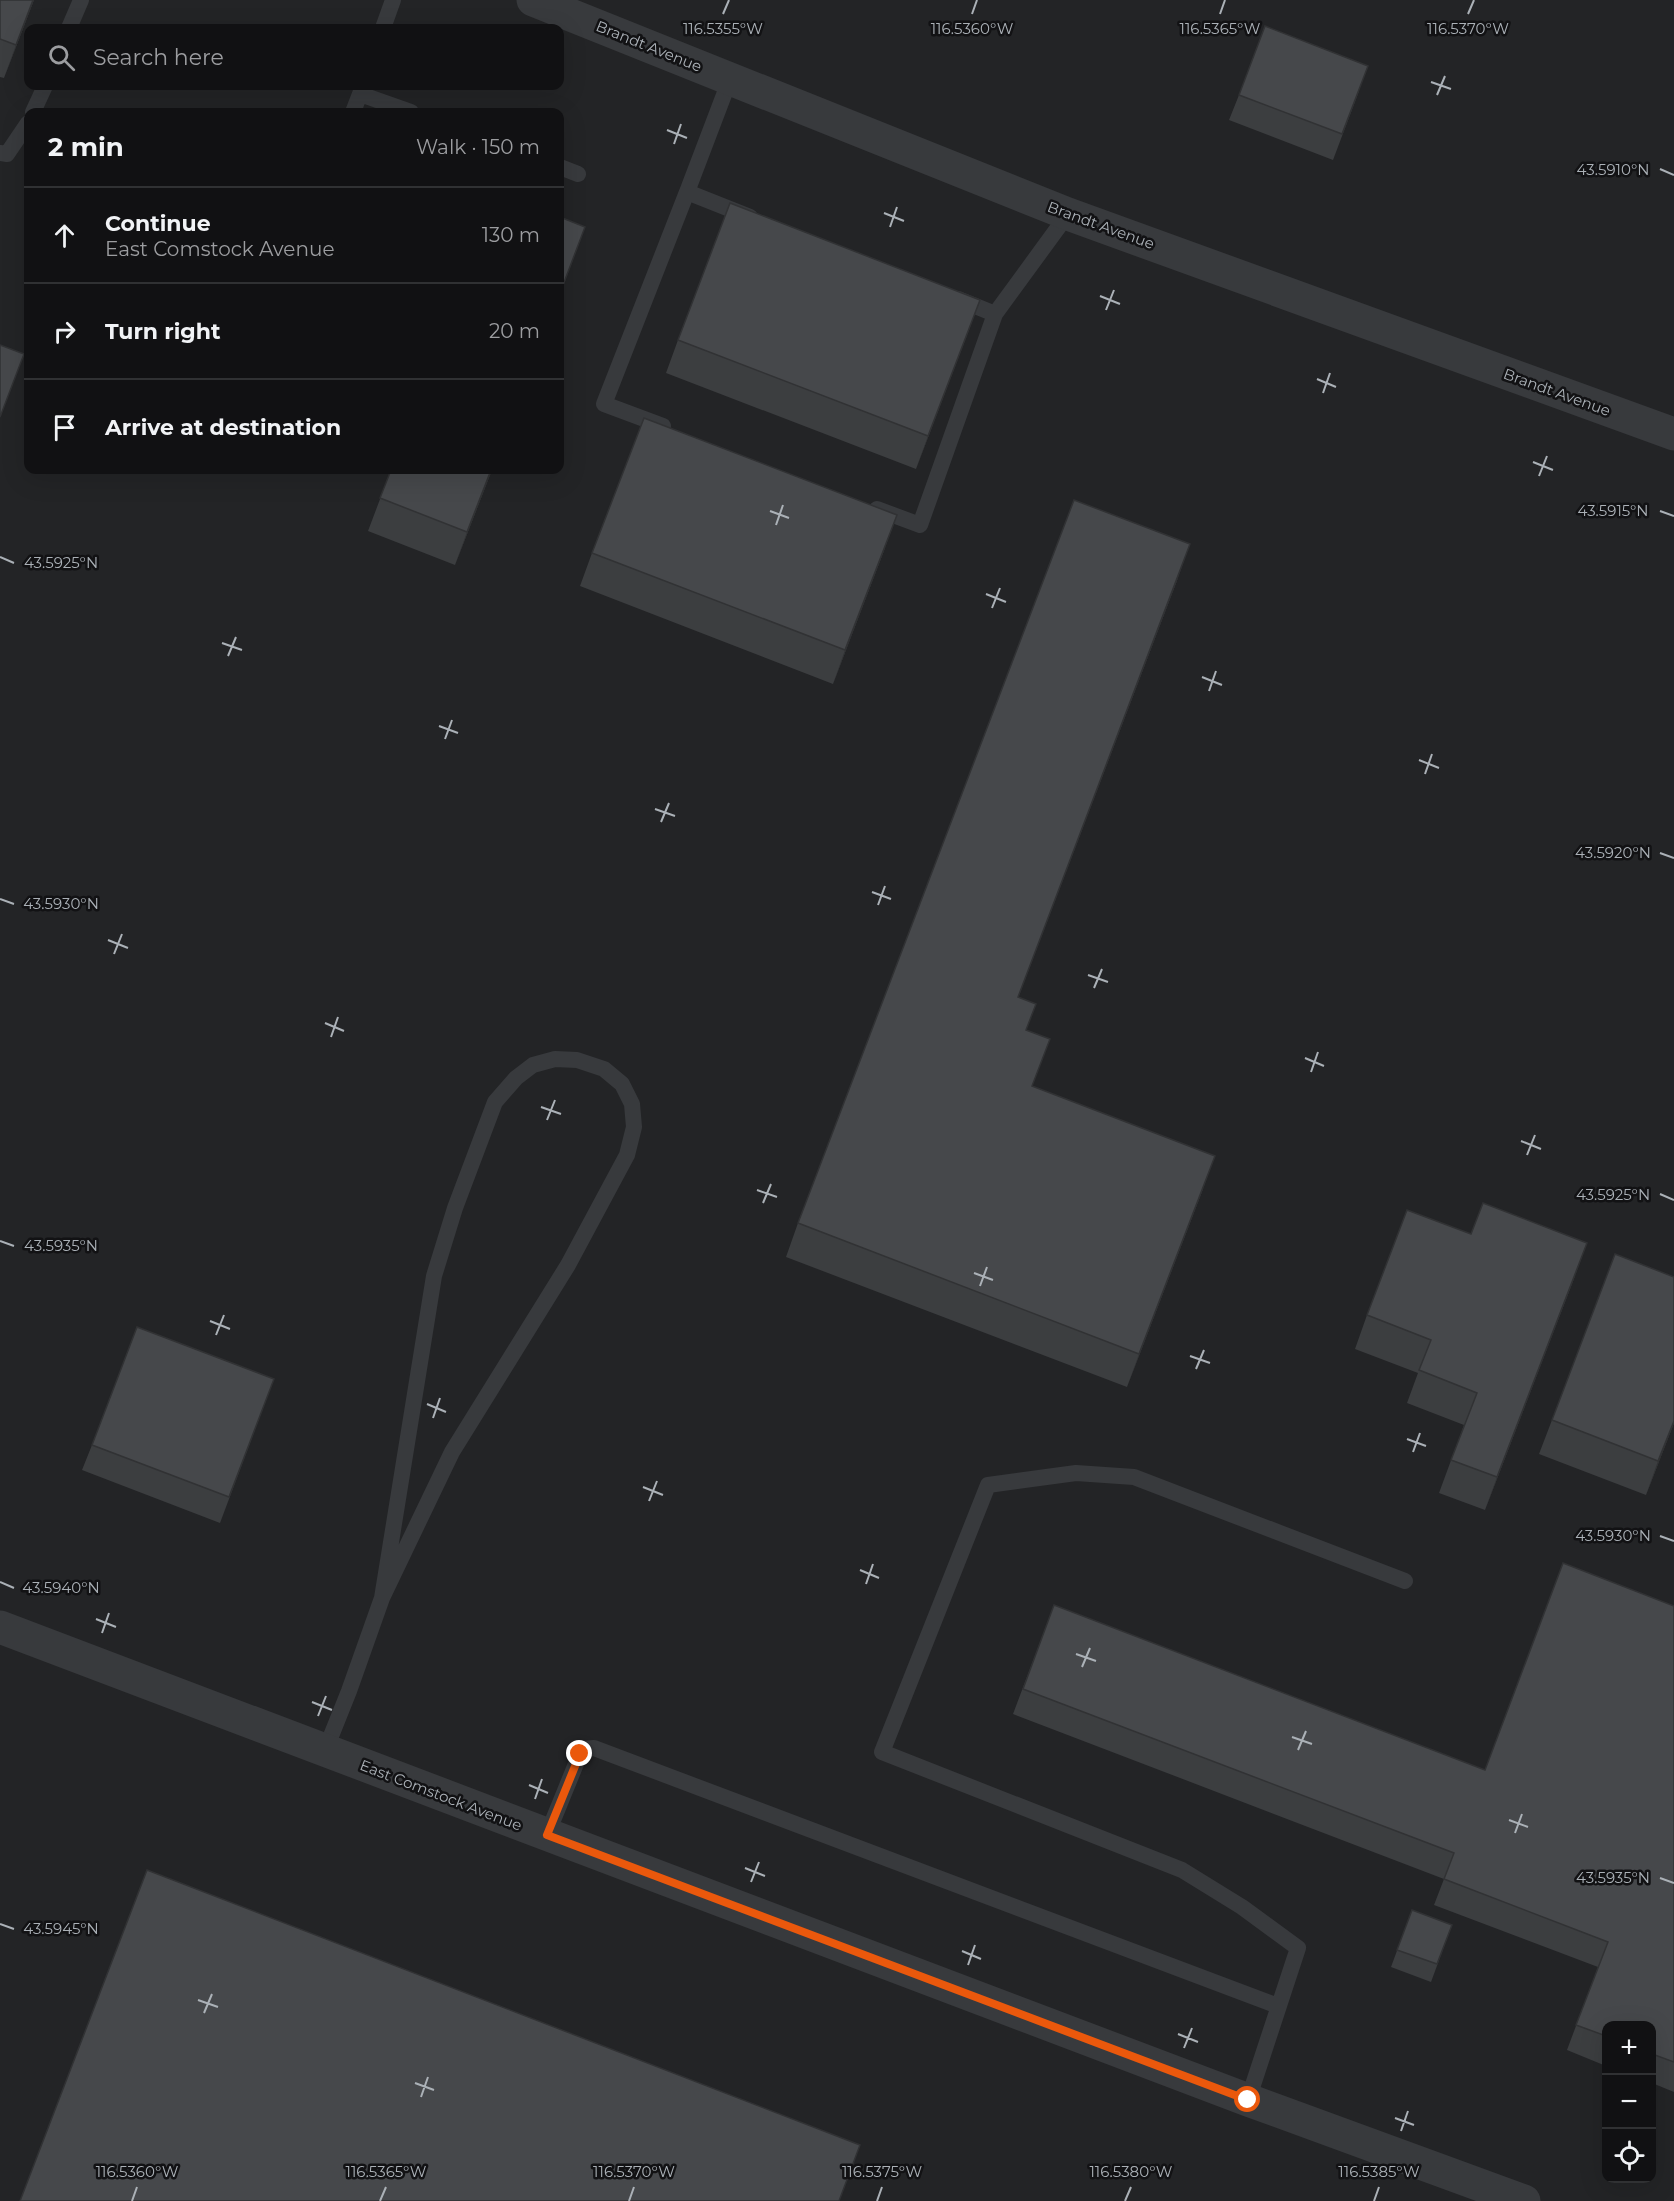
<!DOCTYPE html>
<meta charset="utf-8">
<style>
body{margin:0;font-family:Montserrat,sans-serif;background:#1e1f21;color:#f1f3f6}
.controls{position:absolute;right:18px;bottom:18px;display:grid;overflow:hidden;border-radius:12px;box-shadow:0 6px 24px #0002}
.controls button{width:54px;height:54px;display:grid;place-items:center;padding:0;border:0;border-bottom:2px solid #303133;background:#111113;color:#f1f3f6;font:30px sans-serif}
.stop{position:absolute;width:18px;height:18px;margin:-14px;border:4px solid #ea580c;border-radius:50%;background:#fff}
.stop.end{background:#ea580c;border-color:#fff;box-shadow:0 2px 6px #0008}
.list{margin:0;padding:0;list-style:none}
h2{display:flex;justify-content:space-between;align-items:center;height:78px;margin:0;padding:0 24px;font-size:26px}
h2 small{font-size:20px;font-weight:400;color:#9c9da0}
.list li{display:grid;grid-template-columns:39px 1fr auto;gap:18px;align-items:center;box-sizing:border-box;height:96px;padding:0 24px;border-top:2px solid #303133}
.list b{display:block;font-size:22px;white-space:nowrap}
.list p{margin:0;font-size:20px;white-space:nowrap;color:#9c9da0}
.list em{font-size:20px;font-style:normal;color:#9c9da0}
.icon{flex:none;width:33px;height:33px;fill:none;stroke:currentColor;stroke-width:2;stroke-linecap:round;stroke-linejoin:round}
.map{position:relative;flex:none;width:1674px;height:2201px;overflow:hidden}
.search{position:absolute;background:#111113;box-shadow:0 6px 24px #0002;left:24px;top:24px;width:540px;height:66px;display:flex;align-items:center;gap:15px;box-sizing:border-box;padding:0 21px;border-radius:12px;color:#9c9da0;font-size:22px}
.panel{position:absolute;background:#111113;box-shadow:0 6px 24px #0002;left:24px;top:108px;width:540px;height:366px;border-radius:12px}
.map>svg:first-child{display:block}
</style>
<div class="map">
<svg width="1674" height="2201" viewBox="0 0 1674 2201">
<rect width="100%" height="100%" fill="#171719"/>
<path fill="#232426" fill-rule="evenodd" d="M0 0H1674V2201H0ZM28 28H560V86H28ZM28 112H560V470H28ZM1606 2026H1652V2178H1606Z"/>
<g fill="none" stroke-linecap="round" stroke-linejoin="round">
<path stroke="#383a3d" stroke-width="16" d="M69 28 81 0
M383 28 393 0
M730 79 687 192 750 217
M360 94 411 112
M33 112 45 86
M353 112 363 86
M0 153 7 154 28 123
M560 167 578 174
M958 299 995 314 1068 214
M663 426 604 404 687 192
M877 509 920 525 995 314
M325 1751 349 1691 382 1598 434 1276 455 1208 495 1102 516 1078 533 1065 555 1059 577 1060 604 1069 622 1084 632 1104 634 1127 627 1155 568 1265 452 1452 382 1598
M547 1835 580 1754 585 1749 594 1748 1278 2006
M1248 2100 1298 1948 1242 1907 1182 1870 882 1752 988 1485 1076 1473 1134 1477 1405 1581"/>
<path stroke="#383a3d" stroke-width="33" d="M533 0 1068 214 1674 434
M0 1627 1248 2100 1524 2201"/>
</g>
<path fill="#3c3e40" d="M0 0H34L4 78 0 77Z
M1359 91 1333 160 1229 120 1239 95Z
M980 300 916 469 666 373 678 340Z
M391 470H492L455 565 368 531Z
M885 548 833 684 580 586 592 553Z
M1178 578 1018 997 1026 1030 1032 1086 1203 1189 1127 1387 786 1257 798 1223Z
M1575 1276 1485 1510 1439 1493 1464 1425 1407 1403 1418 1373 1355 1349 1367 1315Z
M1674 1277V1423L1646 1495 1539 1454 1552 1420Z
M274 1379 220 1523 82 1470 92 1445Z
M1054 1605 1485 1770 1674 1606V2092L1652 2083V2025H1606V2066L1567 2050 1598 1967 1434 1905 1444 1879 1013 1714Z
M1412 1910 1452 1925 1431 1982 1391 1967Z"/>
<path fill="#313234" d="M33 0H34L4 78 16 45Z
M585 227 573 260 560 295V293Z
M980 300 968 333 916 469 928 436Z
M491 470H492L455 565 467 532Z
M897 515 885 548 833 684 845 650Z
M1190 544 1178 578 1006 1030 1018 997Z
M1215 1156 1203 1189 1127 1387 1139 1354Z
M1587 1243 1575 1276 1485 1510 1497 1477Z
M1674 1421V1423L1646 1495 1658 1461Z"/>
<path fill="#46484b" stroke="#313234" stroke-width="1.5" d="M0 0H33L16 45 0 39Z
M1265 26 1368 66 1342 134 1239 95Z
M730 203 980 300 928 436 678 340Z
M560 217 585 227 560 293Z
M0 345 24 354 0 417Z
M644 418 897 515 845 650 592 553Z
M391 470H491L467 532 380 498Z
M1074 500 1190 544 1018 997 1036 1004 1026 1030 1050 1039 1032 1086 1215 1156 1139 1354 798 1223Z
M1483 1203 1587 1243 1497 1477 1451 1460 1477 1393 1419 1370 1431 1340 1367 1315 1407 1210 1471 1234Z
M1615 1254 1674 1277V1421L1658 1461 1552 1420Z
M137 1327 274 1379 229 1497 92 1445Z
M1563 1563 1674 1606V2062L1652 2054V2025H1606V2036L1576 2025 1608 1942 1444 1879 1454 1853 1023 1689 1054 1605 1485 1770Z
M147 1870 860 2145 839 2201H20Z
M1412 1910 1452 1925 1437 1964 1397 1950Z"/>
<g fill="none" stroke-linecap="round" stroke-linejoin="round">
<path stroke="#ea580c" stroke-width="8" d="M580 1754 547 1835 1248 2100"/>
</g>
<path fill="none" stroke="#abb1b7" stroke-width="2" d="M723 14 729 0M972 14 977 0M1220 14 1225 0M1468 14 1474 0M1431 82 1451 89M1437 95 1445 76M667 130 687 138M674 144 681 124M1660 169 1674 175M884 213 904 221M890 227 897 207M1100 296 1120 304M1106 310 1114 290M1317 379 1336 387M1323 393 1330 373M1533 462 1553 470M1539 476 1547 456M770 511 789 518M1660 511 1674 516M776 525 783 505M0 557 14 563M986 594 1006 602M992 608 1000 588M222 643 242 650M228 656 236 637M1202 677 1222 685M1209 691 1216 671M439 726 458 733M445 739 452 720M1419 760 1439 768M1425 774 1432 754M655 809 675 816M661 822 669 803M1660 853 1674 858M872 892 891 899M0 899 14 904M878 905 885 886M108 940 128 948M114 954 122 934M1088 975 1108 982M1094 988 1102 969M325 1023 344 1031M331 1037 338 1017M1305 1058 1324 1066M1311 1072 1318 1052M541 1107 561 1114M547 1120 555 1100M1521 1141 1541 1149M1527 1155 1535 1135M757 1190 777 1197M1660 1194 1674 1200M763 1203 771 1184M0 1241 14 1246M974 1273 993 1280M980 1286 987 1267M210 1321 230 1329M216 1335 224 1315M1190 1356 1210 1363M1196 1369 1204 1350M427 1404 446 1412M433 1418 440 1398M1407 1439 1426 1446M1413 1452 1420 1433M643 1487 663 1495M649 1501 657 1481M1660 1536 1674 1541M860 1570 879 1578M0 1582 14 1588M866 1584 873 1564M96 1619 116 1627M102 1633 109 1613M1076 1654 1096 1661M1082 1667 1090 1648M312 1702 332 1710M318 1716 326 1696M1292 1737 1312 1744M1298 1750 1306 1731M529 1785 548 1793M535 1799 542 1779M1509 1820 1528 1827M1515 1833 1522 1814M745 1868 765 1876M1660 1878 1674 1883M751 1882 759 1862M0 1924 14 1929M962 1951 981 1959M968 1965 975 1945M198 2000 218 2007M204 2013 212 1994M1178 2034 1198 2042M1184 2048 1192 2028M415 2083 434 2090M421 2097 428 2077M1395 2118 1414 2125M1401 2131 1408 2111M132 2201 137 2187M380 2201 386 2187M629 2201 634 2187M877 2201 882 2187M1125 2201 1131 2187M1374 2201 1379 2187"/>
<g text-anchor="middle" dominant-baseline="central" stroke-width="5" stroke-linejoin="round" paint-order="stroke">
<g font-size="15" fill="#abb1b7" stroke="#121214">
<text transform="translate(649 46) rotate(22)">Brandt Avenue</text>
<text transform="translate(1101 225) rotate(20)">Brandt Avenue</text>
<text transform="translate(1557 392) rotate(20)">Brandt Avenue</text>
<text transform="translate(441 1795) rotate(21)">East Comstock Avenue</text>
</g>
</g>
<g font-size="15" text-anchor="middle" fill="#abb1b7" stroke="#121214" stroke-width="5" stroke-linejoin="round" paint-order="stroke">
<text x="1220" y="34">116.5365°W</text>
<text x="723" y="34">116.5355°W</text>
<text x="972" y="34">116.5360°W</text>
<text x="1468" y="34">116.5370°W</text>
<text x="1613" y="175">43.5910°N</text>
<text x="1613" y="516">43.5915°N</text>
<text x="61" y="568">43.5925°N</text>
<text x="1613" y="858">43.5920°N</text>
<text x="61" y="909">43.5930°N</text>
<text x="1613" y="1200">43.5925°N</text>
<text x="61" y="1251">43.5935°N</text>
<text x="1613" y="1541">43.5930°N</text>
<text x="61" y="1593">43.5940°N</text>
<text x="1613" y="1883">43.5935°N</text>
<text x="61" y="1934">43.5945°N</text>
<text x="137" y="2177">116.5360°W</text>
<text x="386" y="2177">116.5365°W</text>
<text x="634" y="2177">116.5370°W</text>
<text x="882" y="2177">116.5375°W</text>
<text x="1131" y="2177">116.5380°W</text>
<text x="1379" y="2177">116.5385°W</text>
</g>
</svg>
<div class="controls">
<button>+</button>
<button>−</button>
<button><svg class="icon" aria-label="locate" viewBox="0 0 24 24"><circle cx="12" cy="12" r="6"/><path d="M12 2v4M12 18v4M2 12h4M18 12h4"/></svg></button>
</div>
<div class="stop" style="left:1248px;top:2100px"></div>
<div class="stop end" style="left:580px;top:1754px"></div>
<div class="search"><svg class="icon" aria-label="search" viewBox="0 0 24 24"><circle cx="10" cy="10" r="6"/><path d="M15 15l6 6"/></svg>Search here</div>
<section class="panel">
<h2>2 min<small>Walk · 150 m</small></h2>
<ul class="list">
<li><svg class="icon" aria-label="ahead" viewBox="0 0 24 24"><path d="M12 20V5M6 11l6-6 6 6"/></svg><div><b>Continue</b><p>East Comstock Avenue</p></div><em>130 m</em></li>
<li><svg class="icon" aria-label="right" viewBox="0 0 24 24"><path d="M7 20v-9h11M14 6l5 5-5 5"/></svg><div><b>Turn right</b></div><em>20 m</em></li>
<li><svg class="icon" aria-label="arrive" viewBox="0 0 24 24"><path d="M6 21V4h12l-3 4 3 4H6"/></svg><div><b>Arrive at destination</b></div></li>
</ul>
</section>
</div>
